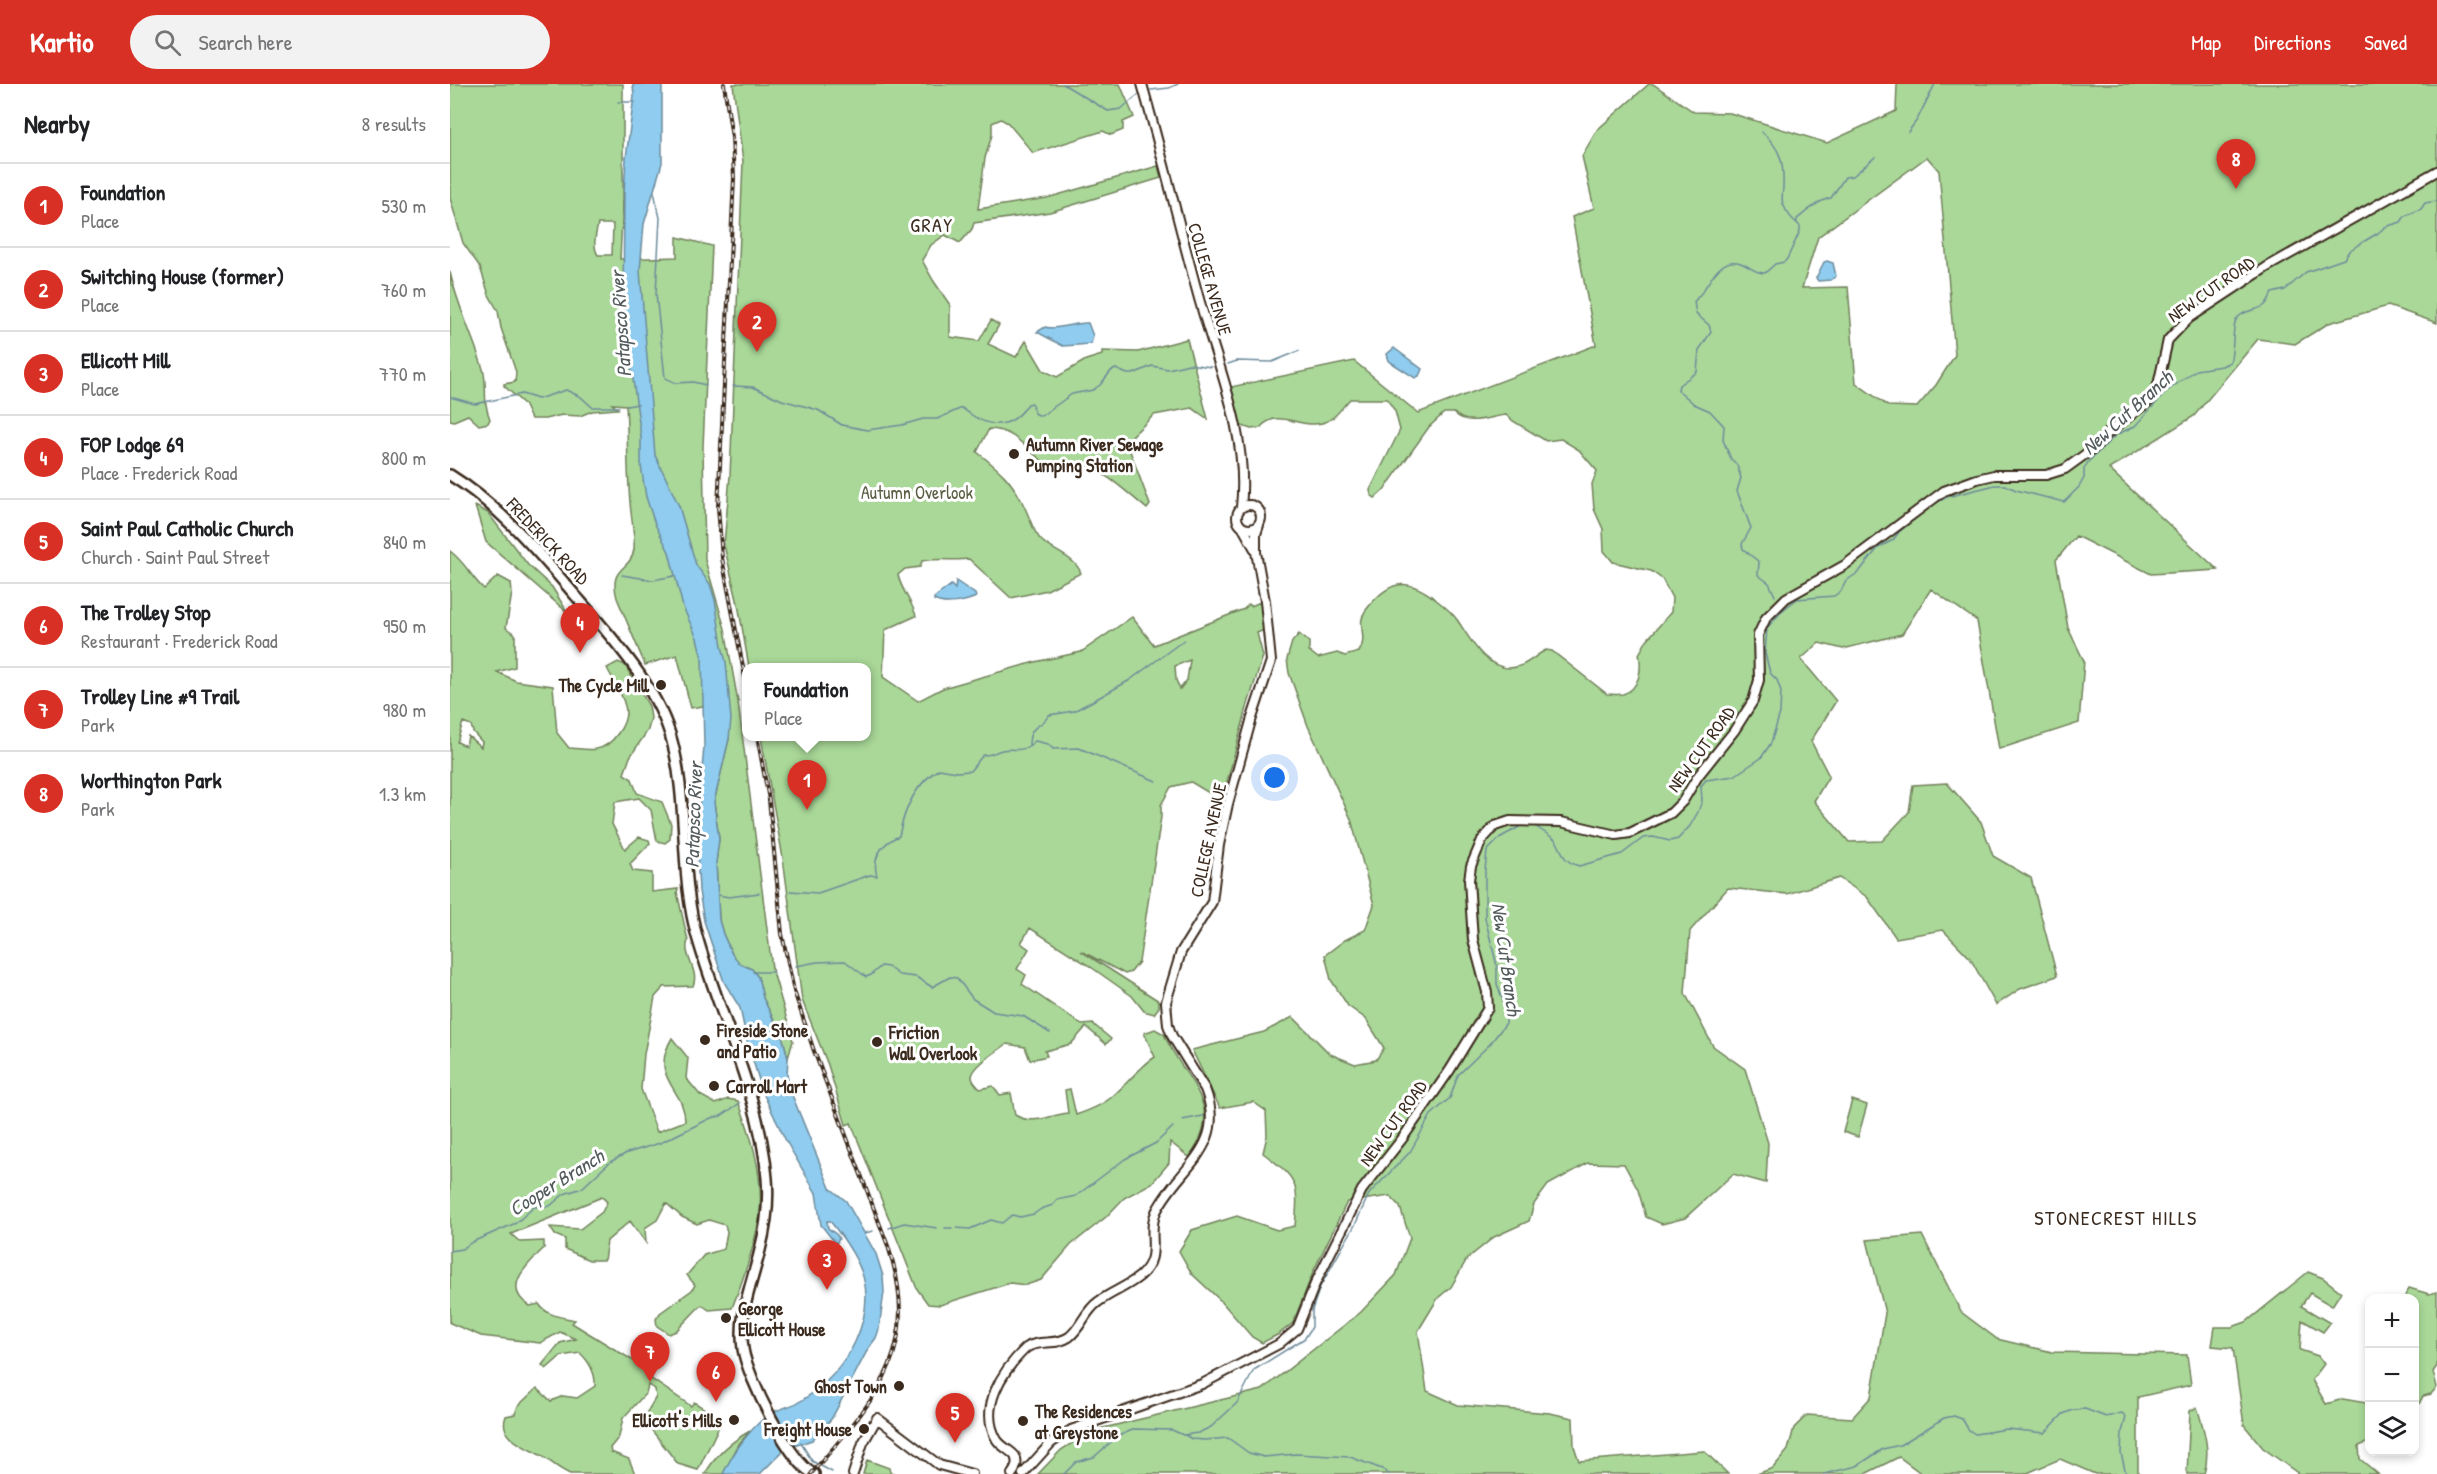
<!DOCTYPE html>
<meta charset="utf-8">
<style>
body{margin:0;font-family:"Patrick Hand",sans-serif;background:#f2f2f2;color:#202124}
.controls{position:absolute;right:18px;bottom:18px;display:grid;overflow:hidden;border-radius:12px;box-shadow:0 3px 9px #0003}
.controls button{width:54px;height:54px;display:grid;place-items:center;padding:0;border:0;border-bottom:2px solid #e0e0e0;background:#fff;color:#202124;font:30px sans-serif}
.you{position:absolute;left:825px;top:694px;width:21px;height:21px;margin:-15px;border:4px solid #fff;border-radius:50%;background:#1a73e8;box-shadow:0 0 0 9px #1a73e833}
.badge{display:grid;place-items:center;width:39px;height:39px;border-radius:50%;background:#d93025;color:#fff;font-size:20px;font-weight:700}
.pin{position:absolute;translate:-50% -50px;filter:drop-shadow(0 2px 3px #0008)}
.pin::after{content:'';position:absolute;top:32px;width:21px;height:18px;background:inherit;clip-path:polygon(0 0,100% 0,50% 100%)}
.popup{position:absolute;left:292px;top:579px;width:129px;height:78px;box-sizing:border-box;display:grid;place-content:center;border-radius:12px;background:#fff;filter:drop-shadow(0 2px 4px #0005);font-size:20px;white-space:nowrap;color:#757577}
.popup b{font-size:22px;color:#202124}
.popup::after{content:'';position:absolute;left:50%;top:100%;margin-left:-12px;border:12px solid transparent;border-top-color:#fff}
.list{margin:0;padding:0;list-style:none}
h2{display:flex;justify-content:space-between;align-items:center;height:78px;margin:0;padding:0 24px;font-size:26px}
h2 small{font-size:20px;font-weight:400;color:#757577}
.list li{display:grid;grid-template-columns:39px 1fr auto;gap:18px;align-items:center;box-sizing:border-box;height:84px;padding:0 24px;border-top:2px solid #e0e0e0}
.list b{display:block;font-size:22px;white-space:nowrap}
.list p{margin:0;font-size:20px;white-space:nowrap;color:#757577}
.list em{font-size:20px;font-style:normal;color:#757577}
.icon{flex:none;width:33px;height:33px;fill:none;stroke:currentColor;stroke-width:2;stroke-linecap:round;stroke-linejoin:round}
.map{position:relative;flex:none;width:1987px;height:1390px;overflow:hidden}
header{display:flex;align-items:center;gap:36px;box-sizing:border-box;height:84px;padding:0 30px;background:#d93025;color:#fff}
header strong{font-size:28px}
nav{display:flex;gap:33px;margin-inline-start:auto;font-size:21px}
.search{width:420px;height:54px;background:#f2f2f2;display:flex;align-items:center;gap:15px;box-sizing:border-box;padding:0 21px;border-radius:33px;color:#757577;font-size:22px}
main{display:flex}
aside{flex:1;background:#fff}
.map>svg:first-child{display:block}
</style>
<header>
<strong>Kartio</strong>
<div class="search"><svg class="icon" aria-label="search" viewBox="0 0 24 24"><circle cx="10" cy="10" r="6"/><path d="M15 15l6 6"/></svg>Search here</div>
<nav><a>Map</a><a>Directions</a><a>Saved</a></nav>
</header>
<main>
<aside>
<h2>Nearby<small>8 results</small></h2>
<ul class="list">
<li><span class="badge">1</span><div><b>Foundation</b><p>Place</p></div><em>530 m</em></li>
<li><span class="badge">2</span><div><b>Switching House (former)</b><p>Place</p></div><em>760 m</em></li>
<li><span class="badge">3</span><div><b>Ellicott Mill</b><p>Place</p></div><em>770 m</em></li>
<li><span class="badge">4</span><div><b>FOP Lodge 69</b><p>Place · Frederick Road</p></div><em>800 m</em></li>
<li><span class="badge">5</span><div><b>Saint Paul Catholic Church</b><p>Church · Saint Paul Street</p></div><em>840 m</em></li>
<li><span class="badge">6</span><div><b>The Trolley Stop</b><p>Restaurant · Frederick Road</p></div><em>950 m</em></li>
<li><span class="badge">7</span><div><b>Trolley Line #9 Trail</b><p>Park</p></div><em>980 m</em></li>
<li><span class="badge">8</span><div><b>Worthington Park</b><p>Park</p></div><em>1.3 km</em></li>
</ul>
</aside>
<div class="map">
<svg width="1987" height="1390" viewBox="0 0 1987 1390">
<rect width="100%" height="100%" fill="#fff"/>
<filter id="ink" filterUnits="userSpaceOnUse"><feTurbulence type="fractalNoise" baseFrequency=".0167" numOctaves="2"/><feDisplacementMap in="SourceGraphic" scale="12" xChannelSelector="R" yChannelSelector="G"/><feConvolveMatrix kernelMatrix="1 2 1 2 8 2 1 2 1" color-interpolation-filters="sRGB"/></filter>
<g filter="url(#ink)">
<path fill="#a9d898" stroke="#72815b" stroke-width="1.5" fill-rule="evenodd" d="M0 0H173V115L170 175 227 173V153L262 162 253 363 255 476 275 545 288 618 322 884 343 957 338 974 333 955 313 914 308 893 302 885 290 880 282 870 273 850 269 836 266 778 269 755 264 718 279 655V618L241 624 227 571 195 581 167 514C158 481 181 488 184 465 185 450 181 433 180 418 177 386 178 353 176 321L162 320 168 325 142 327 130 332 112 331 95 335H81L74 320 54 302V300L65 298 66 288 51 244 48 227 39 211 30 183 13 159 0 114ZM148 140H163L162 171H148C142 162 146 150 148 140Z
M283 0H670L684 33 673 38V46L661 51 653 47 583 69 558 39 551 35 542 39V51L535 74 528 125 597 114 708 82 711 94 600 128 524 139 522 145 510 159 495 151 481 161 472 176 483 196 500 221V253L529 257 541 236 549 241 538 260 566 273 576 257 593 286 607 293 636 276 652 271V267L688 268 737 255 758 335 742 324 704 331 682 352 687 365 680 367 700 421 697 425C679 410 655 387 632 380 624 378 614 385 605 383 579 375 572 346 539 345L527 368C550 386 563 397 575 424 581 436 582 447 592 457 604 468 625 473 631 489L597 506 561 514 519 475C503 477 489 474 472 477L470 483 455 485 448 491C451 506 462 517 466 532L435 546 433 593 468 617 493 604 585 578 631 568 682 533 704 561 794 525 799 520 801 522 810 518 814 546 807 549 813 572 798 620 774 709H759L741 698 721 703 711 721V733L689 878 681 888 675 890 631 867 709 917V923L704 930 694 927 682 912 638 881 580 844 571 859 579 865 567 885 576 891 572 900 632 941 643 940 661 955 656 960 636 943 621 960 595 967 597 972 580 976 575 963 557 960C549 966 522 982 522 993 522 997 527 1002 530 1005L543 1002 550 1011 561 1009 565 1031C583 1042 599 1031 618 1029L615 1006 620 1005 626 1031C640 1026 653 1021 664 1011 678 999 688 984 705 973L694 949 705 945 714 950C732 995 779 1021 739 1073L720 1058 719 1079 702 1099 674 1114 656 1133 621 1161 591 1196 576 1201 560 1199 490 1221 478 1220 467 1205 401 1039 396 1041 378 981 352 916 333 774 311 653 417 652V584L299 583 288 520 274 461 280 392 293 78ZM740 576 737 596 730 605 726 596 725 582Z
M1199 0H1203L1244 28 1280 29 1377 59 1446 27 1447 0H1987V239L1938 222 1879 239 1845 260 1808 255 1744 332 1659 385 1768 486 1701 490 1626 452 1606 476 1618 544 1634 577 1629 639 1549 665 1527 537 1481 505 1452 550 1393 565 1369 559 1351 575 1386 617 1361 657 1379 692 1364 717 1399 758 1432 757 1459 728 1463 701 1497 699 1531 738 1543 772 1581 794 1607 892 1570 905 1546 921 1520 874 1493 846 1446 854 1417 813 1389 794 1337 810 1278 804 1240 847 1235 909 1263 962 1295 985 1318 1059 1316 1099 1283 1090 1235 1134 1212 1140 1196 1133 1188 1106 1174 1080 1138 1079 1098 1101 1084 1120 1079 1137 1044 1153 1017 1175 1001 1203 988 1214 968 1247 977 1307 1008 1321 1100 1329 1123 1334 1124 1362 1129 1377 1254 1367 1278 1390H588L611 1366 641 1347 812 1306 911 1228 946 1191 960 1154 950 1123 940 1112 897 1118 864 1186 843 1239 829 1250 812 1259 802 1253 771 1217 742 1190 729 1167 742 1146 787 1132 827 1146 845 1142C849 1099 848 1095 813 1069L817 1052 816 1027 803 1018 770 1024 742 966 814 948 843 933 880 970 905 980 926 976 934 964 916 935 898 922 881 896 875 871 895 856 915 846 924 821 901 735 858 642 839 589 837 575 842 558 849 550 859 558V567L868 574 887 569 895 572 909 568C919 552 905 540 916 526 938 497 956 492 985 515 993 521 1002 528 1008 537 1020 555 1035 584 1060 584 1074 584 1084 572 1096 566L1102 567 1157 610C1162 610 1168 611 1173 610 1190 605 1192 584 1189 570L1197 556 1221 528 1222 514 1212 495 1201 487 1163 478 1154 467 1153 445 1144 425 1142 400 1147 387 1129 366 1111 355 1096 357 1063 337 1056 331C1038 333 1018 343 1004 329H994L979 343 934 406 925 414 921 411 920 406 950 346 945 327 937 315H900C891 324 885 336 872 339 848 345 828 323 810 344L801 345 789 341 781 303 904 277 968 329 1146 261 1122 133 1144 124 1132 72 1147 46ZM1477 73 1489 87 1505 271 1486 301 1467 323 1438 322 1406 299 1398 203 1352 204 1368 153Z
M0 188C7 221 23 252 33 285 38 304 32 316 40 335L38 339 29 341 18 331 4 337 0 336Z
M25 422 38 429 78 481 102 503 118 529 36 458Z
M0 467C16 479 20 492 34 505L48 492 61 499 62 509 56 544 65 550V583L47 588 66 597 103 602 107 649 119 664C127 664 138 667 146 665 162 663 180 638 175 622 172 609 163 596 157 584L168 578 175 581 199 622 201 634 198 646 180 673 174 690 182 695 187 709 212 718 221 740 220 755 215 759 207 757 201 726 189 714 165 718 162 740 175 765 189 753 199 756 200 759 180 780 183 787 202 789V808L228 805 227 808 238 857C232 871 250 887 243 902L214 903 205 913 194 970 191 1005 207 1048 235 1037C235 1004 198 995 222 954L238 974 236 994 250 1011 266 1020 278 1015 288 1017C302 1052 315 1096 309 1135 304 1164 293 1196 282 1224L259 1226 252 1221 250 1222 226 1247 219 1250 207 1242 206 1235 210 1229 242 1206 245 1201 237 1191 254 1171 274 1165 277 1148 275 1141 259 1136 247 1140 232 1133 216 1119 207 1136 195 1144 196 1159 180 1137 157 1157 154 1176H139L115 1165V1155L105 1151 100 1143 130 1145 152 1128 157 1118 152 1113 61 1150 70 1158 94 1157V1164C78 1180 50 1204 80 1222L89 1220C97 1232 111 1233 125 1236L122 1239 200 1287V1294L241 1322 244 1318 272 1336 248 1386 228 1380 193 1335 206 1313 205 1305 198 1301 196 1309 173 1334 169 1353 160 1364 161 1368 179 1375 185 1390C170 1390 132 1390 120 1390 110 1386 101 1378 92 1372 78 1364 47 1354 56 1332L65 1330 68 1322 87 1304 101 1317 113 1312 127 1314 145 1302C146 1290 139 1277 130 1269L111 1272 96 1285 92 1281 110 1259 126 1255 110 1248 90 1259 31 1252 0 1239ZM13 638 21 641 23 648 32 658 31 663 18 652 16 662 7 658Z
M1402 1016 1417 1021 1408 1053 1393 1048Z
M1472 1151 1511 1228 1547 1255 1602 1268 1737 1271 1741 1301 1688 1313V1390H1645L1610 1375 1575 1390H1472L1449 1373 1415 1390H1307L1323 1384 1338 1366 1344 1344 1357 1331 1402 1334 1421 1313 1435 1229 1417 1156Z
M1858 1188 1873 1194 1891 1208 1882 1222 1860 1209 1851 1222 1880 1239 1873 1248 1852 1236 1850 1266 1868 1272 1874 1280 1862 1296 1876 1320 1893 1315 1916 1319 1919 1317V1358L1909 1362 1910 1375 1928 1390H1849L1813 1364 1794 1341 1783 1264 1762 1262 1765 1243H1782L1796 1238Z
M1959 1204 1979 1210 1987 1208V1282L1983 1288 1987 1303 1981 1310 1973 1312 1965 1328 1964 1214H1955Z
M1747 1323C1754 1346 1761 1366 1754 1390H1737L1740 1327Z
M300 1347 289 1360 273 1390H255C265 1372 282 1357 300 1347Z
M417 1376 439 1384 440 1388 447 1390H413Z"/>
<path fill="#8fccef" stroke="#6d8b9b" stroke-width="1.5" d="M183 0H212V79L194 140 190 187 205 371 229 422 246 481 260 500 265 516 272 562 276 578 281 635 279 655 264 718 269 755 266 779 269 836 273 850 282 870 290 880 302 885 308 893 313 914 333 955 338 974 337 991 340 1006 380 1104 396 1117 426 1170 433 1192 434 1208 429 1245 426 1254 418 1265 382 1334 362 1356 335 1365 310 1390H273C283 1369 295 1351 313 1335 324 1324 341 1324 354 1315 377 1300 393 1283 405 1258 428 1208 413 1178 380 1137H377L378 1144 387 1151 389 1155 386 1160 371 1141 366 1109 336 1057 313 1009 297 957 290 924 274 898 254 837 249 807 247 766 248 735 254 662 252 574 247 554 233 523 219 468 205 440 196 413 191 382V353L173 224 174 109 176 74 184 12Z
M1377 177 1383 179 1386 192 1381 196 1368 197 1366 194 1374 178Z
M638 239 643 252 641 260 613 262 587 248 595 243C605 247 625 238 638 239Z
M944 264 972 285 969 292 965 294 939 277 937 270Z
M506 497 525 510 526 513C515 518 495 522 484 516V514L501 501 505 505Z"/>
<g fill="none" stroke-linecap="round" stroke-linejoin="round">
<path stroke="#6d8b9b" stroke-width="1.5" d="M613 0 658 27 671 25 688 11
M701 6 719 4 728 0
M168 18H185
M1312 48C1330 64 1334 77 1333 102 1333 108 1331 115 1333 120 1337 130 1342 135 1350 142V147L1337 175 1334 178 1325 180 1315 189C1305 189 1302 184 1293 180 1275 171 1264 190 1256 202 1253 208 1248 212 1244 218L1246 230 1259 241 1261 248 1249 266 1247 288 1229 301 1228 306 1244 320 1260 327 1274 342 1273 356 1281 375 1287 381 1291 394 1287 407 1301 444 1292 460 1293 465 1309 478 1308 491 1319 499 1325 512
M1458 48 1467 36 1485 0
M204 108 210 134 206 210 215 294 226 299 243 298 256 301
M1347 138V135C1356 128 1369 116 1381 114L1395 93 1403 92 1425 73
M778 280 787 277 822 278 849 267
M283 302 303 303 332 316 368 326 392 341 417 346 452 341 473 335H487L512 324C535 343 559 349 578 320L582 319 584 329 591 332 622 310 643 306 650 301 661 287 666 285 677 290H683L702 282 718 285 739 280 761 283
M0 313 25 320 72 310 88 315 116 306 131 313 142 323H169
M177 322 188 320
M172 491 203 496 224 492
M579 662C579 639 591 645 599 631L624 627 650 613 680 596 734 556
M340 807 368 809 420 791 427 792C421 772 434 758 449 752 454 726 465 700 489 685L507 688 520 687 533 671C541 672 544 668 552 666 568 663 568 671 585 657L598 660 603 665 629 664 706 697
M268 811 279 813 309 809
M346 882 367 878 395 877 416 893 421 891 431 882 438 883 449 891 466 893 482 903 500 893 507 894 523 915 544 928 573 932 600 949
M303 888H324
M732 1036 753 1032
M439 1144 454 1139 487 1144
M495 1144H502
M506 1144 520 1145 541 1136 552 1139 562 1131 570 1133 584 1130 591 1125 603 1121 607 1116 626 1112 675 1075 706 1059 723 1043
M415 1149 423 1147
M0 1167 12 1165 22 1158 66 1139 84 1123 100 1122 114 1110 132 1104 160 1078 177 1069 210 1059 261 1034 271 1032 290 1019
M735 1351 742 1355 755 1356 778 1354 799 1369 814 1373 846 1370 900 1373 932 1385 939 1390
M351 1359 362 1377 382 1388
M614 1390 626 1378 644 1373 668 1352 685 1345 722 1346 733 1351 748 1349 761 1343 787 1319 804 1286 855 1254 862 1243V1226L870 1203 905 1141 919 1110 960 1068 981 1031 1000 1014 1008 991 1040 960 1056 939 1057 928 1047 900V882L1035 834V786L1037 767 1051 753 1071 742H1085L1106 756 1115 774 1121 779 1129 782 1172 770 1193 754 1203 753 1220 757 1228 755 1240 742 1248 728 1252 717 1251 702 1256 696 1284 692 1311 674 1321 659 1330 629 1331 607 1327 596 1320 589 1315 569 1317 544 1333 526 1347 515 1384 512 1391 507 1396 497 1409 488 1428 464 1443 456 1449 448 1482 421 1497 413 1545 401H1555L1566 406 1614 418 1629 403 1634 394V385L1638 378 1666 351 1685 342 1717 307 1746 286 1772 282 1780 278C1784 267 1782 243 1786 236 1793 225 1806 228 1815 221 1818 218 1820 213 1822 209L1835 206 1856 188 1894 175 1899 167 1908 161 1928 149 1935 143 1951 138 1955 132 1971 125 1975 119 1987 117
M1203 1390 1211 1388 1221 1390
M1374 1390 1407 1382 1433 1365 1450 1361 1494 1334 1504 1332 1512 1335 1519 1346 1525 1350 1557 1345 1595 1349 1613 1330 1623 1326 1635 1325 1656 1333 1672 1329 1676 1333 1672 1348 1671 1369 1676 1390"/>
<defs>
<path id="tertiary" d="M692 0C712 70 729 141 748 211 767 281 799 350 791 423
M787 433a12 12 0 1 1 24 0a12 12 0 1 1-24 0Z
M793 444 806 467
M403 1390 413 1359 427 1334 489 1381 522 1390
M562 1390C566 1385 568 1378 565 1372 560 1366 552 1363 547 1356 528 1324 552 1287 576 1264 588 1255 606 1262 619 1253 631 1244 635 1227 648 1218 661 1208 677 1203 690 1192 713 1172 696 1151 706 1128 728 1083 778 1064 755 1005L722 952 718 941 716 918 731 868 762 818 769 761 778 720 801 637 821 577 815 517 806 468V450L809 441
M573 1390 601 1359 621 1346 752 1300 829 1260 847 1245 865 1200 912 1106 952 1055 1000 986 1038 924 1037 908 1023 856 1019 796 1021 782 1032 756 1045 742 1060 737 1111 738 1166 751 1180 749 1221 729 1233 717 1248 692 1284 647 1303 617 1309 596 1308 551 1316 534 1336 514 1395 481 1494 407 1527 395 1544 391H1596L1615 385 1644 364 1658 349 1700 316 1708 301 1718 256 1738 235 1817 183 1987 87"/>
<path id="secondary" d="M0 391C50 422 87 467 125 511 160 551 204 599 220 650 240 716 228 790 248 856 270 932 311 1016 317 1094 319 1117 316 1143 310 1166 302 1200 288 1230 293 1265 297 1292 340 1380 364 1390"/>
</defs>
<use href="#tertiary" stroke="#3b2a1e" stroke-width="12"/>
<use href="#secondary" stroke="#3b2a1e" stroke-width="14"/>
<use href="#tertiary" stroke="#fff" stroke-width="8"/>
<use href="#secondary" stroke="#fff" stroke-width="9"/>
<defs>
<path id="rail" d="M274 0 282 54 284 94 268 423 272 474 297 604
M307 652 319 716 332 850 344 907 364 967 438 1162C473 1267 426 1314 361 1390"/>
</defs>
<use href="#rail" stroke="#3b2a1e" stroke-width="4"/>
<use href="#rail" stroke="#fff" stroke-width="1.5" stroke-dasharray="4.5" stroke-linecap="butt"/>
</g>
</g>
<g fill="#3b2a1e" stroke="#fff" stroke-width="2">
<circle cx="564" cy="370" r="6"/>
<circle cx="211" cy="601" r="6"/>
<circle cx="255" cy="956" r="6"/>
<circle cx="427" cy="958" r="6"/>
<circle cx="264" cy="1002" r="6"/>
<circle cx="276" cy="1234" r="6"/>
<circle cx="449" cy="1302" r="6"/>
<circle cx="284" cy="1336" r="6"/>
<circle cx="573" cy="1337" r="6"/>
<circle cx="414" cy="1345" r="6"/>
</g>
<g text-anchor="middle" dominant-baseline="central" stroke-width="6" stroke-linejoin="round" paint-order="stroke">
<g font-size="18" fill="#3b2a1e" stroke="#fff">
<text transform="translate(760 195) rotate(74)">COLLEGE AVENUE</text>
<text transform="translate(1761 205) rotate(-35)">NEW CUT ROAD</text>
<text transform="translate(98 457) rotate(47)">FREDERICK ROAD</text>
<text transform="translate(1251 665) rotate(-54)">NEW CUT ROAD</text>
<text transform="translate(758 756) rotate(-78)">COLLEGE AVENUE</text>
<text transform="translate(943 1039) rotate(-54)">NEW CUT ROAD</text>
</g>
<g font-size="18" font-weight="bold" fill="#3b2a1e" stroke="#fff" text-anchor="start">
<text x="576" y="360">Autumn River Sewage<tspan x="576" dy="21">Pumping Station</tspan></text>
<text x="199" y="601" text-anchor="end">The Cycle Mill</text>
<text x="267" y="946">Fireside Stone<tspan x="267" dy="21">and Patio</tspan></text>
<text x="439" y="948">Friction<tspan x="439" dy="21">Wall Overlook</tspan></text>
<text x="276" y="1002">Carroll Mart</text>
<text x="288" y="1224">George<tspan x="288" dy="21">Ellicott House</tspan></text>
<text x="437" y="1302" text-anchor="end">Ghost Town</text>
<text x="585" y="1327">The Residences<tspan x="585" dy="21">at Greystone</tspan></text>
<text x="272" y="1336" text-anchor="end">Ellicott's Mills</text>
<text x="402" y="1345" text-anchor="end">Freight House</text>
</g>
<g font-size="18" fill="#5c5e43" stroke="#fff">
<text x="467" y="408">Autumn Overlook</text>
</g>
<g font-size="20" letter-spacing="1.5" fill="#3b2a1e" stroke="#fff">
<text x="482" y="140">GRAY</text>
<text x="1666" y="1133">STONECREST HILLS</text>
</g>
<g font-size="20" font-style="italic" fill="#545b5d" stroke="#fff">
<text transform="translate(170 240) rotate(-94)">Patapsco River</text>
<text transform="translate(1677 328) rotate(-42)">New Cut Branch</text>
<text transform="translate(243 731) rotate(-88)">Patapsco River</text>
<text transform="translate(1057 875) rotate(82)">New Cut Branch</text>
<text transform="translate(106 1098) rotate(-32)">Cooper Branch</text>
</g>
</g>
</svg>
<div class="controls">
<button>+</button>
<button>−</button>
<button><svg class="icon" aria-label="layers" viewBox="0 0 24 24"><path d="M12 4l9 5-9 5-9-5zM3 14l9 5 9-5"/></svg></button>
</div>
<div class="you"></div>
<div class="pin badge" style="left:357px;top:726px">1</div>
<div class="popup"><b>Foundation</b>Place</div>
<div class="pin badge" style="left:307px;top:268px">2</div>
<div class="pin badge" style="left:377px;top:1206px">3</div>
<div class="pin badge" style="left:130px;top:569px">4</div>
<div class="pin badge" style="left:505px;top:1359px">5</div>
<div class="pin badge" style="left:266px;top:1318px">6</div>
<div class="pin badge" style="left:200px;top:1298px">7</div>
<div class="pin badge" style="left:1786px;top:105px">8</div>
</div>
</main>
